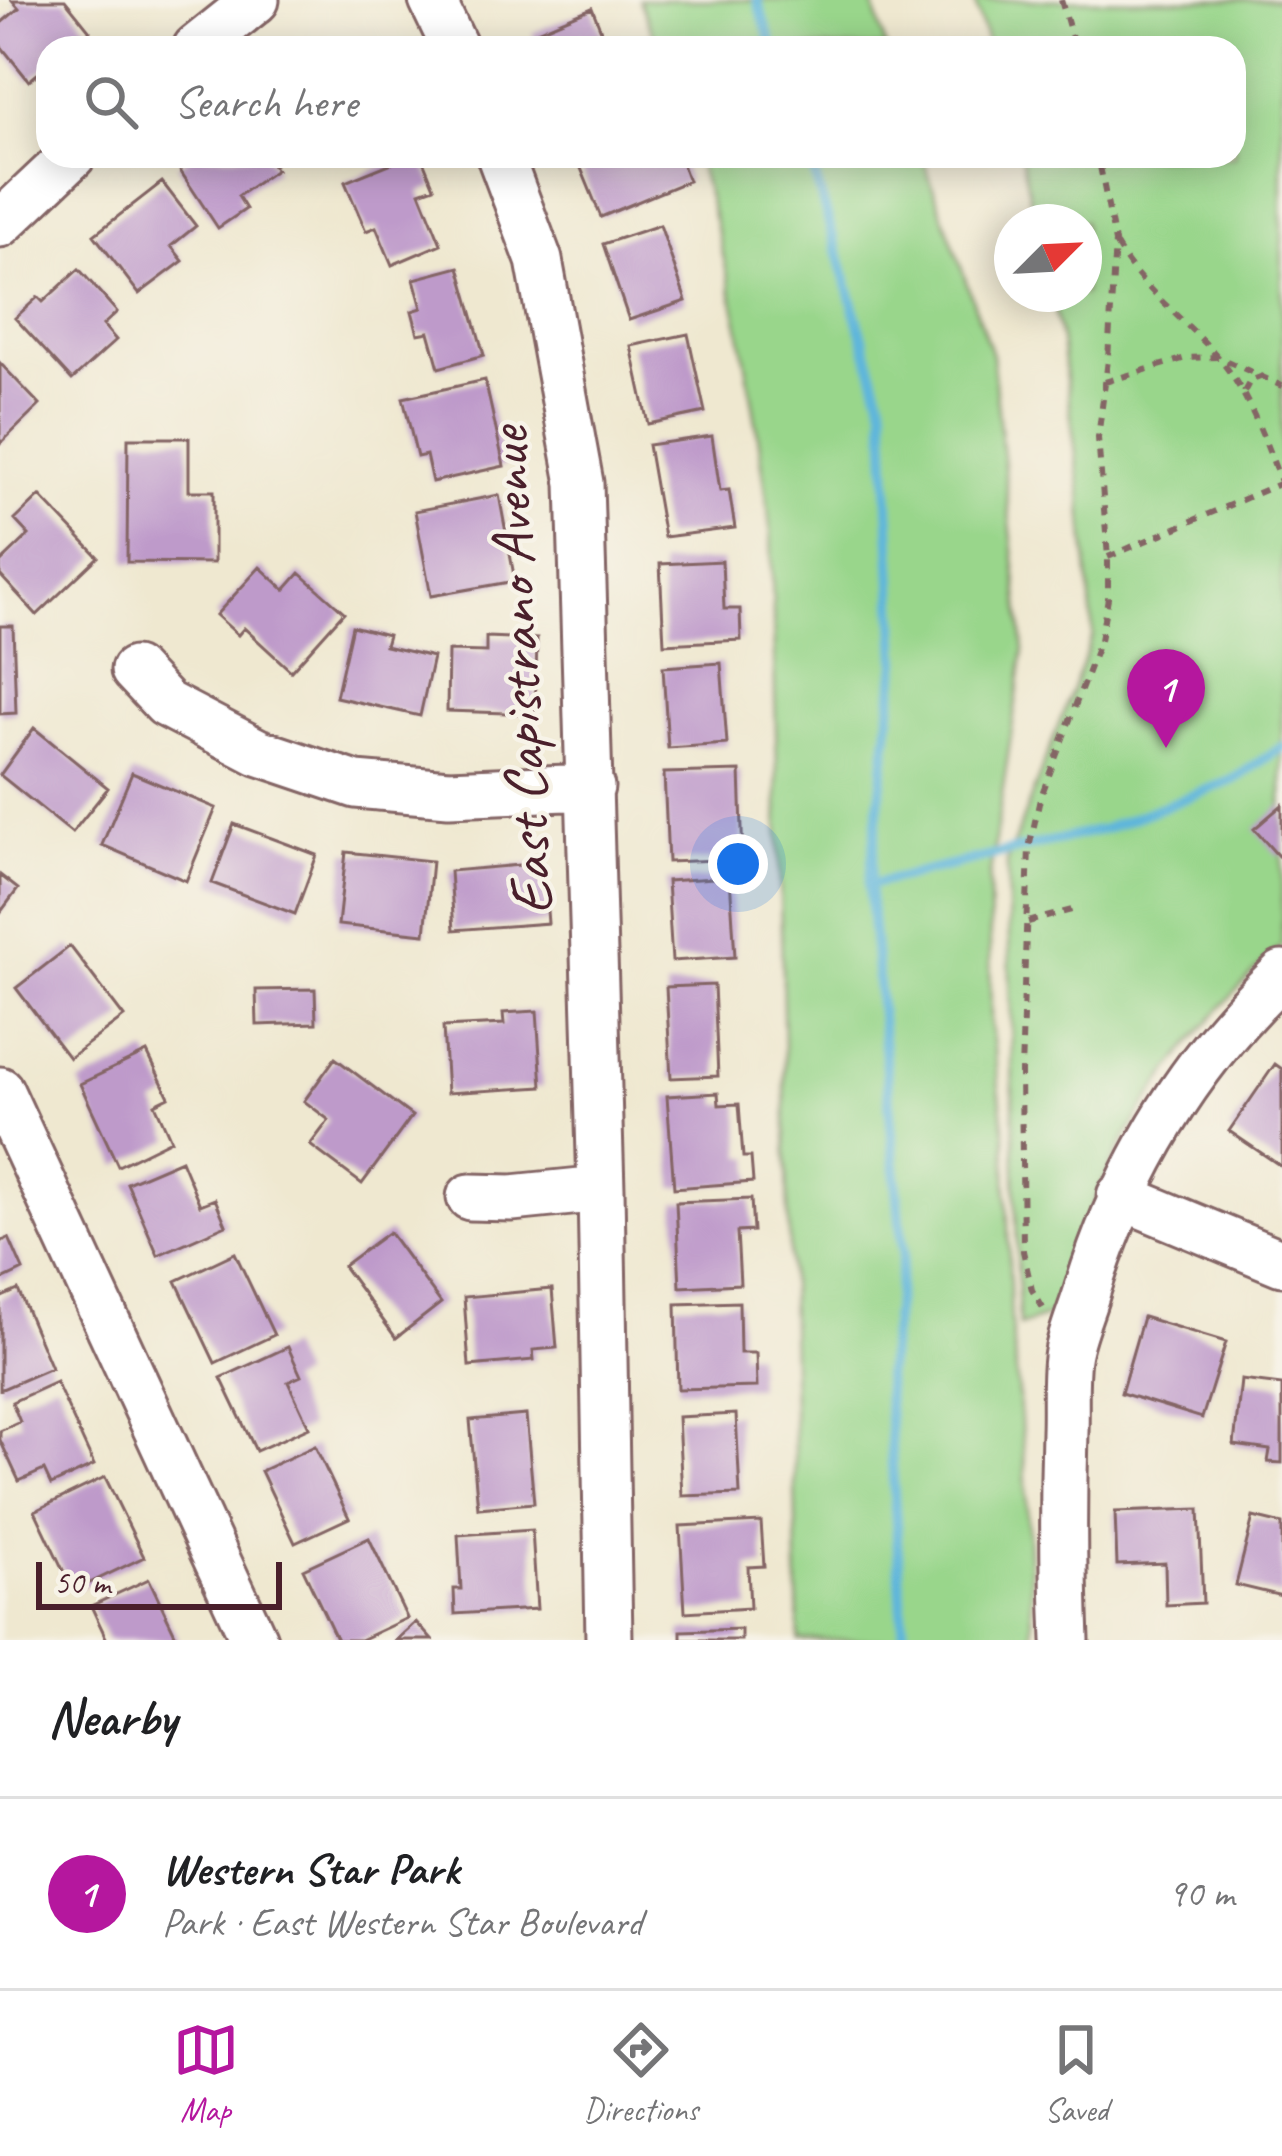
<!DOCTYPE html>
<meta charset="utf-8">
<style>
body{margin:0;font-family:Caveat,sans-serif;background:#f6f6f6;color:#202124}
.compass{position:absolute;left:994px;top:204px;width:108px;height:108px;border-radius:50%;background:#fff;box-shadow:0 6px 30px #0003;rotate:66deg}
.scale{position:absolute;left:36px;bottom:30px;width:246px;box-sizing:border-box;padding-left:12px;border:6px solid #4a1f2b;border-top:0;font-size:33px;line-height:42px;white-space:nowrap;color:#4a1f2b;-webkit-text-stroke:9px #f7f3e8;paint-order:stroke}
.you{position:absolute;left:738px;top:864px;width:42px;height:42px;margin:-30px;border:9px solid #fff;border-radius:50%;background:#1a73e8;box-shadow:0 0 0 18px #1a73e833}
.badge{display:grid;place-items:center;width:78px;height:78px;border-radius:50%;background:#b5179e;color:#fff;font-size:39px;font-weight:700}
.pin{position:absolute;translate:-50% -99px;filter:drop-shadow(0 3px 6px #0008)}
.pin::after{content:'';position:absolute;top:63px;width:42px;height:36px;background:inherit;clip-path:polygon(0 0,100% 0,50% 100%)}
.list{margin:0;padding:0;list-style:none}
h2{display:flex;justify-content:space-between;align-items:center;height:156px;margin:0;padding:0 48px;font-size:51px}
h2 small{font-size:39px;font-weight:400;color:#757577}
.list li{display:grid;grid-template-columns:78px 1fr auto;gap:36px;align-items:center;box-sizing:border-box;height:192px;padding:0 48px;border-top:3px solid #e0e0e0}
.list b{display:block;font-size:45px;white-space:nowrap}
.list p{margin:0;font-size:39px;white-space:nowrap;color:#757577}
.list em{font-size:39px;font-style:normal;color:#757577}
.icon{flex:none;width:66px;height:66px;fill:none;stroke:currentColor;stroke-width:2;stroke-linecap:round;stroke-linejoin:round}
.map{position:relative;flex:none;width:1282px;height:1640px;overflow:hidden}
.search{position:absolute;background:#fff;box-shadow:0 6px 30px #0003;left:36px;right:36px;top:36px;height:132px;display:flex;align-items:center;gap:30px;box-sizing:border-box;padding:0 42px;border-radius:36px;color:#757577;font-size:45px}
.sheet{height:348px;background:#fff}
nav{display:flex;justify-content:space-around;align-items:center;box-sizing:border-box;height:168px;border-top:3px solid #e0e0e0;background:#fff;font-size:33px;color:#757577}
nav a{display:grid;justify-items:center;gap:6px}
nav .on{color:#b5179e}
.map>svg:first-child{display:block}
</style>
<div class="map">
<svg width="1282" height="1640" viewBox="0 0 1282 1640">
<rect width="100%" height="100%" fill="#f7f3e8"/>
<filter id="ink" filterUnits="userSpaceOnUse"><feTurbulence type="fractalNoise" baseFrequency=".00833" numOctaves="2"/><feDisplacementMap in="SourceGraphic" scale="24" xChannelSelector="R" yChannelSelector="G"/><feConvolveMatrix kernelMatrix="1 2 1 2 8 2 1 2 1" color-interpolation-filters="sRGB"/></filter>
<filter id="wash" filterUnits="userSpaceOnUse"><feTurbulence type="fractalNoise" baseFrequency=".004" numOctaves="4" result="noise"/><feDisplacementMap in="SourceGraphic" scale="48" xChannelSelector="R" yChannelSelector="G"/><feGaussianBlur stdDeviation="2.7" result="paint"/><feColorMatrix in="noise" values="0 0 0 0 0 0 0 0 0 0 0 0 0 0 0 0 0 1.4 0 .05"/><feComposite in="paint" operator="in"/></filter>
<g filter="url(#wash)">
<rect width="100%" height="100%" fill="#efe8d0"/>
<path fill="#99d68b" stroke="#727a5b" stroke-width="3" d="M639 0H872L886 48H659Z
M974 0H1282V945C1175 1046 1089 1165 1060 1312L1019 1326 1007 861 1093 635 1081 493 1061 340 1051 294H1084V222H1035L1021 156H1234V48H989Z
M696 156H922L992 355 1024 650 989 880 991 1026 1005 1134 1011 1321 1025 1465 1033 1640H799L771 532C756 404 734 279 696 156Z"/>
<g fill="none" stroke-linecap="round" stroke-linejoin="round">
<path stroke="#5eb6db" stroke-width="10" d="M757 0 773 48
M809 156 884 408 897 662 869 885 903 1253 886 1377 904 1640
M869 885 1104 829 1233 780 1282 747"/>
</g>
<g id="blocks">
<path fill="#be9aca" d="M12 0H65L90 31 69 48H48V65L29 81 0 45V24L19 8Z
M592 8 608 48H538L532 33Z
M193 156H266L276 170 238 196 246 209 218 228 177 166Z
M409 156H421L434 187 420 192 441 244 392 265 376 227 366 231 345 182Z
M576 156H679L688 181 601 217Z
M162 182 196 226 171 246 183 261 139 294 94 235Z
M660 225 686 301 629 320 603 244Z
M459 267 484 355 439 368 429 332 418 334 412 311 422 308 414 279Z
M79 269 117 312 103 325 116 340 72 380 15 318 38 297 43 302Z
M688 334 705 412 648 424 631 346Z
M0 363 40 405 0 444Z
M485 380 504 466 432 482 426 455 417 457 403 398Z
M712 436 720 491 729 490 735 528 664 537 648 445Z
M128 438H189V491H214V563L127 562Z
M499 495 515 581 431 596 415 511Z
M40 496 98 557 37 615 0 575V563L29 535 15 520Z
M722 561 724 609H740L741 640 664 644 660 564Z
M260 567 285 590 300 573 344 612 291 671 244 628 238 635 216 615Z
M0 626H13L16 713 0 714Z
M352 626 388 635 385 646 433 657 420 716 336 697Z
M486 637 537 639 535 714 447 711 448 651 486 652Z
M721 663 727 744 668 748 663 667Z
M34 728 108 788 72 833 0 775Z
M740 771 743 859 668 862 664 773Z
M132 773 216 808 186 881 102 845Z
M1282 805V853L1278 856 1254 829Z
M234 824 317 855 295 914 212 883Z
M346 852 432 861 425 934 338 925Z
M543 863 548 923 454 930 450 871Z
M0 875 18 889 0 913Z
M730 877 735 957 672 961 667 881Z
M70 946 124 1017 69 1058 16 988Z
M714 985 718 1076 671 1078 666 987Z
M315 989 316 1023 257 1025 256 990Z
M537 1011 542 1087 447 1093 443 1027 504 1024 503 1013Z
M147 1052 169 1097 155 1104 171 1140 118 1166 80 1084Z
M335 1058 412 1116 362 1184 310 1145 329 1120 304 1101Z
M1275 1064 1282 1069V1167L1229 1131Z
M718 1093 719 1105 739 1104 743 1157H751L753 1182 674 1188 667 1096Z
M181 1160 200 1205 215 1199 226 1225 158 1255 127 1183Z
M751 1199 753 1231 737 1232 740 1284 680 1287 676 1202Z
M389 1232 441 1303 396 1338 343 1266Z
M9 1238 23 1270 0 1281V1242Z
M235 1253 274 1335 215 1363 176 1281Z
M552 1289 557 1348 533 1350 534 1360 469 1366 464 1297Z
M18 1290 51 1368 0 1390V1298Z
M739 1302 740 1353H756L757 1387 678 1389 676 1304Z
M1143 1317 1226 1342 1202 1418 1121 1393Z
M288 1347 301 1376 288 1382 309 1427 256 1451 221 1378Z
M1241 1380 1282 1385V1463L1268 1462 1270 1450 1234 1445Z
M56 1382 94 1465 51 1485 44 1470 19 1481 0 1440V1431L20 1422 12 1402Z
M736 1414 740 1494 682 1496 678 1417Z
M526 1415 534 1503 478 1508 470 1420Z
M315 1446 349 1518 295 1543 261 1471Z
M105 1477 144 1557 73 1591 35 1511Z
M1199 1509 1203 1603 1166 1605 1165 1563 1117 1565 1115 1512Z
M1253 1517 1282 1524V1596L1236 1585Z
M761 1522 764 1566 748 1567 750 1608 685 1612 680 1526Z
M532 1530 537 1609 455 1614 454 1589H461L458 1535Z
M369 1538 407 1618 360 1640H337L303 1569Z
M149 1579 178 1640H107L91 1606Z
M416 1622 432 1640H396Z
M741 1629V1640H681V1631Z"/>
</g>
</g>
<g filter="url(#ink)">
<use href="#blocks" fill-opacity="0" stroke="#846565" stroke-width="3"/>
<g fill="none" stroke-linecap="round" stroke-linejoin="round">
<defs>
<path id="minor" d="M432 0 455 48
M196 48 256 0
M500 156 539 260 580 483 601 1189 609 1640
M0 224 72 156
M134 670 166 704 258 752 356 785 449 793 591 787
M0 1090 254 1640
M1120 1196 1282 1263
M470 1197 512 1198 601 1189
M1066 1640C1063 1570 1063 1501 1065 1431 1066 1407 1064 1381 1067 1358 1070 1335 1082 1310 1088 1288 1126 1166 1189 1062 1282 974"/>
</defs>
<use href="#minor" stroke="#846565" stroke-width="51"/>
<path stroke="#846565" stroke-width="6" stroke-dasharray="9 9" stroke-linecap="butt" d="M1061 0 1075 48
M1116 245C1143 291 1184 318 1218 357 1249 393 1264 440 1282 484
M1105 382 1186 358 1218 357 1282 386
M1244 392 1250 381 1263 376
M1108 557 1281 483
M1028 922 1079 908
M1043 1308 1032 1290 1023 1251 1021 1072 1029 848 1040 799 1100 640 1108 598V557L1098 438 1108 360 1115 242 1098 156"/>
<use href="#minor" stroke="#fff" stroke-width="45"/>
</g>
</g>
<g text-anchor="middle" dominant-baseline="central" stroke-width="9" stroke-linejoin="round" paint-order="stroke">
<g font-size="60" fill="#4a1f2b" stroke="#f7f3e8">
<text transform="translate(519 671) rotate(-93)">East Capistrano Avenue</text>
</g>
</g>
</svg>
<svg class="compass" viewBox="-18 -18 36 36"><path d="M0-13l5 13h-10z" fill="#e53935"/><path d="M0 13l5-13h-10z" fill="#757577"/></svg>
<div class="scale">50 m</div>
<div class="you"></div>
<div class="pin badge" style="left:1166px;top:748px">1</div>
<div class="search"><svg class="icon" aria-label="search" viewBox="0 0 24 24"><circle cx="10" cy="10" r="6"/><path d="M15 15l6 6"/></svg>Search here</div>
</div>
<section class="sheet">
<h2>Nearby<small></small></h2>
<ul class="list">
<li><span class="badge">1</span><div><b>Western Star Park</b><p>Park · East Western Star Boulevard</p></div><em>90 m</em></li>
</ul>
</section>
<nav>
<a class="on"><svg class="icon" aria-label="map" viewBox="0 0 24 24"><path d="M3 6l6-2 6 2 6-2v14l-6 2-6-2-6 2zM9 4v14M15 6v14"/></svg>Map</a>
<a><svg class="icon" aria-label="directions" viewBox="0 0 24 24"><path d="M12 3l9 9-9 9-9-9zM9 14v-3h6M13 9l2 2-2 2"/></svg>Directions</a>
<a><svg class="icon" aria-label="saved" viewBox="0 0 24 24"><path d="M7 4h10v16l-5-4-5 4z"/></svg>Saved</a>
</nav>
